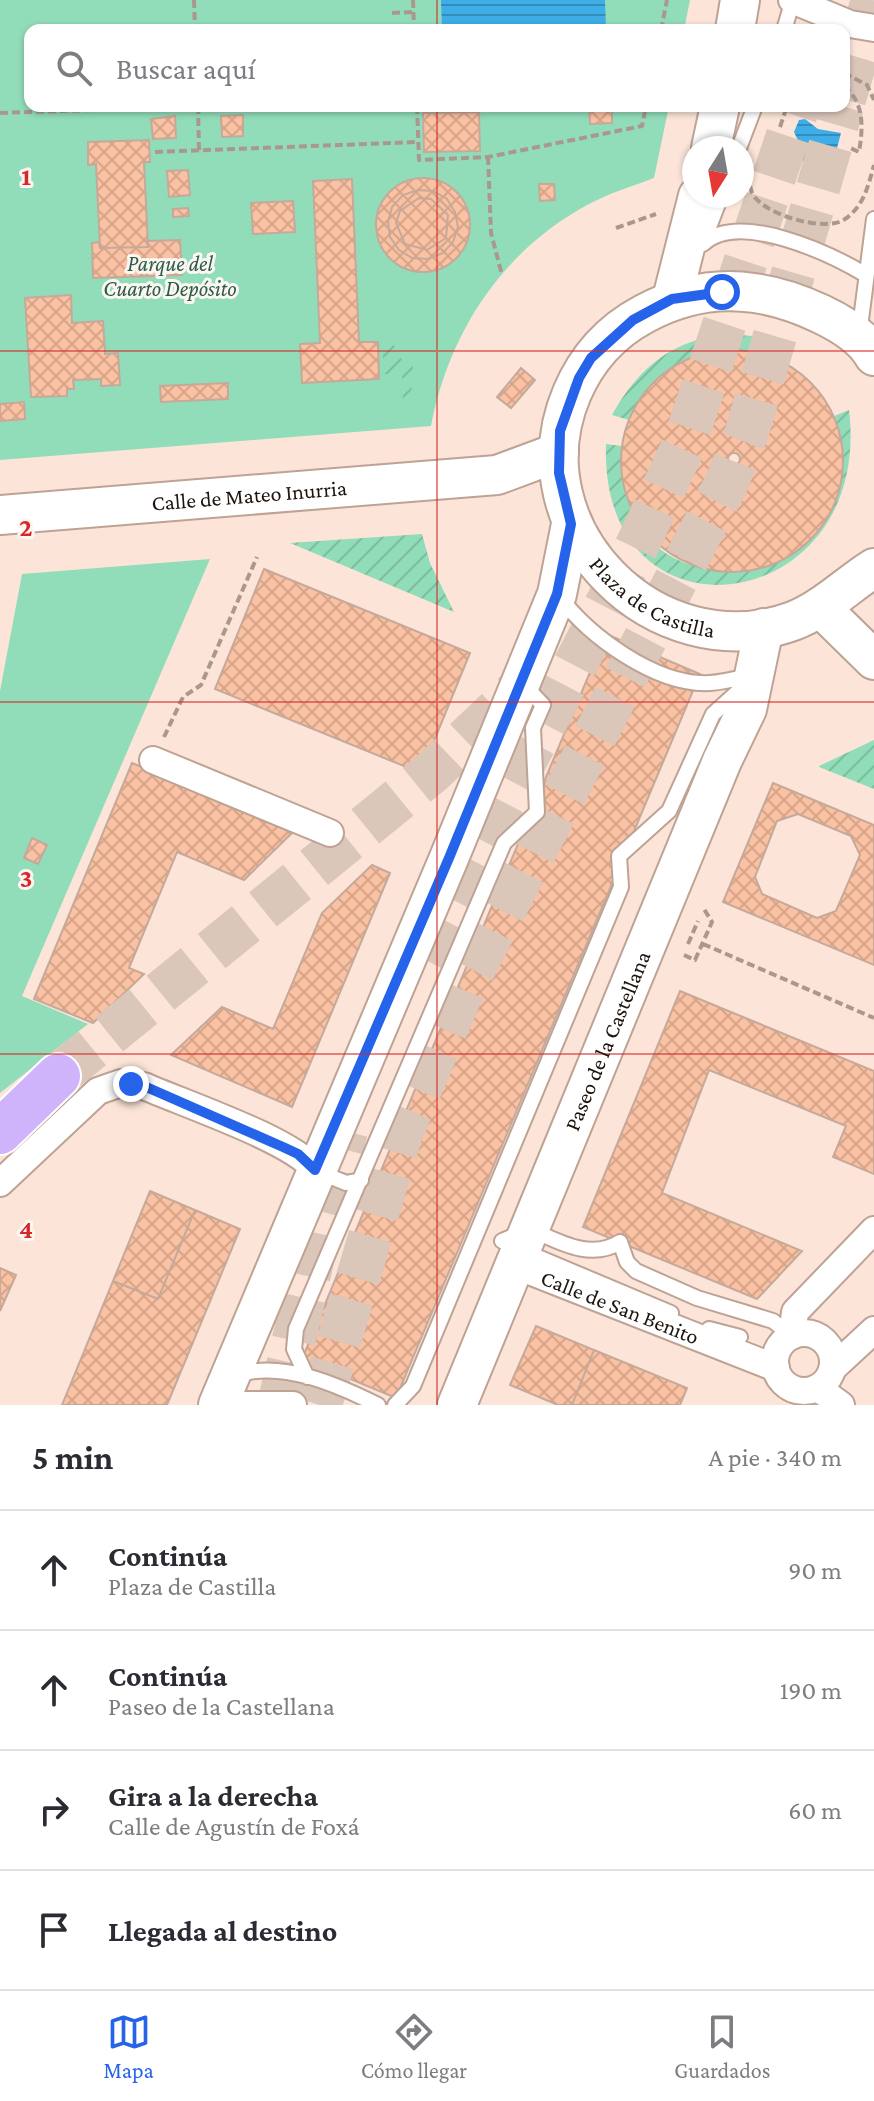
<!DOCTYPE html>
<html lang="es">
<meta charset="utf-8">
<style>
body{margin:0;font-family:"Crimson Pro",serif;background:#f7f7f7;color:#2b2b33}
.compass{position:absolute;left:682px;top:136px;width:72px;height:72px;border-radius:50%;background:#fff;box-shadow:0 2px 6px #0004;rotate:191deg}
.stop{position:absolute;width:24px;height:24px;margin:-18px;border:6px solid #2563eb;border-radius:50%;background:#fff}
.stop.end{background:#2563eb;border-color:#fff;box-shadow:0 2px 8px #0008}
.list{margin:0;padding:0;list-style:none}
h2{display:flex;justify-content:space-between;align-items:center;height:104px;margin:0;padding:0 32px;font-size:34px}
h2 small{font-size:26px;font-weight:400;color:#7c7c81}
.list li{display:grid;grid-template-columns:52px 1fr auto;gap:24px;align-items:center;box-sizing:border-box;height:120px;padding:0 32px;border-top:2px solid #e1e1e2}
.list b{display:block;font-size:30px;white-space:nowrap}
.list p{margin:0;font-size:26px;white-space:nowrap;color:#7c7c81}
.list em{font-size:26px;font-style:normal;color:#7c7c81}
.icon{flex:none;width:44px;height:44px;fill:none;stroke:currentColor;stroke-width:2;stroke-linecap:round;stroke-linejoin:round}
.map{position:relative;flex:none;width:874px;height:1405px;overflow:hidden}
.search{position:absolute;background:#fff;box-shadow:0 2px 6px #0004;left:24px;right:24px;top:24px;height:88px;display:flex;align-items:center;gap:20px;box-sizing:border-box;padding:0 28px;border-radius:16px;color:#7c7c81;font-size:30px}
.sheet{height:584px;background:#fff}
nav{display:flex;justify-content:space-around;align-items:center;box-sizing:border-box;height:112px;border-top:2px solid #e1e1e2;background:#fff;font-size:22px;color:#7c7c81}
nav a{display:grid;justify-items:center;gap:4px}
nav .on{color:#2563eb}
.map>svg:first-child{display:block}
</style>
<div class="map">
<svg width="874" height="1405" viewBox="0 0 874 1405">
<defs>
<pattern id="garden-furrows" width="10" height="10" patternUnits="userSpaceOnUse" patternTransform="scale(2)"><rect width="10" height="10" fill="#91ddb9"/><path d="M-1 1l2-2M0 10L10 0M9 11l2-2" fill="none" stroke="#7dbd9e"/></pattern>
<pattern id="water-rules" width="6" height="5" patternUnits="userSpaceOnUse" patternTransform="scale(2)"><rect width="6" height="5" fill="#3fade7"/><path d="M0 2.5h6" fill="none" stroke="#348cba"/></pattern>
<pattern id="building-cross-hatch" width="8" height="8" patternUnits="userSpaceOnUse" patternTransform="scale(2)"><rect width="8" height="8" fill="#fac1a2"/><path d="M0 0l8 8M0 8l8-8" fill="none" stroke="#d6a58a"/></pattern>
</defs>
<rect width="100%" height="100%" fill="#fce5d8"/>
<path fill="#91ddb9" d="M0 0H690L684 30H30V106H669L654 178C633 186 610 193 591 203 503 249 449 332 431 426L0 460Z
M210 559 22 996 88 1024 0 1093V691L22 574Z"/>
<path fill="url(#garden-furrows)" d="M728 334 753 336 781 344 776 359C714 339 657 361 629 420L612 415C638 368 673 339 728 334Z
M383 341 400 348 401 359 413 362 411 398 403 403 402 375 383 374Z
M849 410C874 617 599 655 606 444L622 446C611 634 874 594 834 416Z
M422 534 430 563 454 612 290 543Z
M874 740V789L819 767V766Z"/>
<path fill="url(#water-rules)" d="M441 0H605L606 30H442Z
M805 119 818 129 841 133 837 148 824 155 831 168 817 171 811 158 797 163 792 156 802 149 794 132 799 120Z"/>
<path fill="url(#building-cross-hatch)" stroke="#c5a99a" stroke-width="2" fill-rule="evenodd" d="M589 106H612V123L590 124Z
M479 112 480 151 424 152 423 113Z
M243 115V136L222 137 221 116Z
M175 116 176 138 153 139 151 119Z
M149 140 150 162H144L148 247 100 248 96 164 88 165V142Z
M188 170 190 195 169 197 167 171Z
M376 225a47 47 0 1 1 94 0a47 47 0 1 1-94 0Z
M352 179 359 342H378L379 379 302 383 300 344 320 343 313 181Z
M539 184H554L555 200 540 201Z
M418 190 433 191 447 199 455 212 458 227 453 242 443 253 428 259 412 258 399 250 390 237 388 222 392 207 403 195ZM419 198 431 199 448 215 446 238 427 250 405 244 396 223 400 211Z
M418 190 433 191 447 199 455 212 458 227 453 242 443 253 428 259 412 258 399 250 390 237 388 222 392 207 403 195ZM419 198 431 199 448 215 446 238 427 250 405 244 396 223 400 211Z
M293 201 295 232 253 234 251 203Z
M188 208 189 216 173 217V209Z
M180 240 182 275 93 278 92 243 99 242 100 248 148 247 147 241Z
M71 295 72 323 103 321 105 354 118 353 120 385 101 386V379L73 380 74 389H67V396L31 397 25 298Z
M621 461a111 111 0 1 1 222 0a111 111 0 1 1-222 0Z
M521 368 535 380 511 408 497 397Z
M228 383V399L161 402 160 386Z
M24 402 25 419 0 421V404Z
M728 459a6 6 0 1 1 12 0a6 6 0 1 1-12 0Z
M264 569 470 653 421 773 215 689Z
M606 634 700 674 396 1398 302 1359Z
M132 763 295 830 244 880 177 852 129 968 144 974 93 1023 34 999Z
M773 783 874 825V965L723 902Z
M798 814 851 836 860 855 836 911 817 918 762 894 755 877 777 821Z
M32 838 47 845 38 864 24 858Z
M372 865 390 873 292 1107 171 1055 222 1007 273 1029 322 913Z
M680 991 874 1071V1174L833 1157 846 1126 709 1070 662 1193 802 1251 757 1299 583 1227Z
M150 1191 195 1210 158 1299 113 1281Z
M195 1210 240 1229 167 1405H62L113 1281 158 1299Z
M0 1268 16 1275 0 1311Z
M536 1326 594 1350 572 1405H558L510 1385Z
M594 1350 687 1388 680 1405H572Z"/>
<g fill="none" stroke-linecap="round" stroke-linejoin="round">
<path stroke="#dbc6ba" stroke-width="44" stroke-dasharray="44 22" stroke-linecap="butt" d="M844 99 873 0
M422 958 636 548 683 447 798 106
M58 1076 431 773 524 684
M279 1405 319 1230 346 1131
M320 1405 401 1133 464 987 726 484 747 432 842 106"/>
<defs>
<path id="lane" d="M784 30 793 0
M739 148 755 106
M704 240 721 196
M703 244C739 210 831 254 866 275
M859 335 874 219
M559 596C589 636 656 686 710 683 724 682 739 678 753 675
M319 1172 346 1183 361 1180
M502 1241 530 1229C558 1241 590 1261 620 1242L627 1262 636 1271 697 1298 773 1321 792 1336
M521 1250 671 1313
M709 1329 740 1337
M237 1375C282 1360 338 1385 378 1405
M307 1377 294 1349 296 1329 504 843 537 812 533 728 543 705 523 684
M395 1405 413 1386 621 887 619 856 669 811 713 714 742 688"/>
<g id="street">
<path d="M792 0 850 24 874 28"/>
<path d="M153 760 330 833"/>
<path d="M0 1183 98 1091 121 1083 144 1086C182 1103 293 1140 315 1170"/>
<path id="s1" d="M514 1265 776 1368"/>
<circle cx="804" cy="1362" r="29"/>
<path d="M792 1336 795 1312 874 1230"/>
<path d="M833 1368 874 1330"/>
<path d="M818 1388 841 1405"/>
<path d="M241 1405H293"/>
</g>
<g id="secondary">
<path d="M735 30 740 0"/>
<path d="M711 148 720 106"/>
<path d="M672 299 698 196"/>
<path id="s2" d="M874 356C856 323 791 298 754 293 714 287 679 295 644 314 610 332 587 358 572 393 514 529 656 671 793 621 824 609 847 585 874 568"/>
<path id="s3" d="M0 515 497 475 559 452"/>
<path d="M820 607 874 660"/>
<path d="M218 1405 449 858 557 594 571 524"/>
<path id="s4" d="M457 1405 722 761 747 709 764 628"/>
</g>
<path id="highway" d="M0 1132 58 1076"/>
</defs>
<use href="#lane" stroke="#bea394" stroke-width="18"/>
<use href="#street" stroke="#bea394" stroke-width="30"/>
<use href="#secondary" stroke="#bea394" stroke-width="42"/>
<use href="#highway" stroke="#fff" stroke-width="48"/>
<path stroke="#aa988e" stroke-width="4" stroke-dasharray="8 4" stroke-linecap="butt" d="M194 0 195 30
M413 0 414 30
M392 13 413 12
M661 30 667 0
M844 73 867 85 874 100
M844 86C865 103 863 128 859 152L848 147
M198 106 199 150
M417 106 419 160 488 157 642 126 646 106
M0 113 214 106
M780 127 787 106
M155 152 418 142
M488 157 491 233 502 275
M748 162C749 171 749 185 752 193 763 215 826 233 845 219 864 206 868 186 874 165
M616 228 656 214
M164 737 183 697 201 685 257 557
M688 944 698 921
M703 944 874 1018
M684 955 695 960 712 922 704 909"/>
<use href="#lane" stroke="#fff" stroke-width="14"/>
<use href="#street" stroke="#fff" stroke-width="26"/>
<use href="#secondary" stroke="#fff" stroke-width="38"/>
<use href="#highway" stroke="#cfb4fb" stroke-width="44"/>
</g>
<g fill="none" stroke-linecap="round" stroke-linejoin="round">
<path stroke="#2563eb" stroke-width="10" d="M131 1084 144 1086 283 1147 298 1154 315 1170 449 858 557 594 571 524 559 473 560 431 579 378 591 358 633 320 672 299 722 292"/>
</g>
<path fill="none" stroke="#d62828" stroke-width="2" stroke-opacity="0.55" d="M437 0V30M437 106V1405M0 351H874M0 702H874M0 1054H874"/>
<g text-anchor="middle" dominant-baseline="central" stroke-width="6" stroke-linejoin="round" paint-order="stroke">
<g font-size="22" font-style="italic" fill="#2c5c47" stroke="#fcf6f3">
<text x="170" y="263">Parque del<tspan x="170" dy="25">Cuarto Depósito</tspan></text>
</g>
<g font-size="22" fill="#1e140e" stroke="#fcf6f3">
<text stroke="none"><textPath href="#s3" startOffset="250">Calle de Mateo Inurria</textPath></text>
<text stroke="none"><textPath href="#s2" startOffset="610">Plaza de Castilla</textPath></text>
<text stroke="none"><textPath href="#s4" startOffset="394">Paseo de la Castellana</textPath></text>
<text stroke="none"><textPath href="#s1" startOffset="114">Calle de San Benito</textPath></text>
</g>
</g>
<g font-size="26" text-anchor="middle" font-weight="bold" fill="#d62828" stroke="#fcf6f3" stroke-width="6" stroke-linejoin="round" paint-order="stroke">
<text x="26" y="185">1</text>
<text x="26" y="536">2</text>
<text x="26" y="887">3</text>
<text x="26" y="1238">4</text>
</g>
</svg>
<svg class="compass" viewBox="-18 -18 36 36"><path d="M0-13l5 13h-10z" fill="#e53935"/><path d="M0 13l5-13h-10z" fill="#7c7c81"/></svg>
<div class="stop" style="left:722px;top:292px"></div>
<div class="stop end" style="left:131px;top:1084px"></div>
<div class="search"><svg class="icon" aria-label="search" viewBox="0 0 24 24"><circle cx="10" cy="10" r="6"/><path d="M15 15l6 6"/></svg>Buscar aquí</div>
</div>
<section class="sheet">
<h2>5 min<small>A pie · 340 m</small></h2>
<ul class="list">
<li><svg class="icon" aria-label="ahead" viewBox="0 0 24 24"><path d="M12 20V5M6 11l6-6 6 6"/></svg><div><b>Continúa</b><p>Plaza de Castilla</p></div><em>90 m</em></li>
<li><svg class="icon" aria-label="ahead" viewBox="0 0 24 24"><path d="M12 20V5M6 11l6-6 6 6"/></svg><div><b>Continúa</b><p>Paseo de la Castellana</p></div><em>190 m</em></li>
<li><svg class="icon" aria-label="right" viewBox="0 0 24 24"><path d="M7 20v-9h11M14 6l5 5-5 5"/></svg><div><b>Gira a la derecha</b><p>Calle de Agustín de Foxá</p></div><em>60 m</em></li>
<li><svg class="icon" aria-label="arrive" viewBox="0 0 24 24"><path d="M6 21V4h12l-3 4 3 4H6"/></svg><div><b>Llegada al destino</b></div></li>
</ul>
</section>
<nav>
<a class="on"><svg class="icon" aria-label="map" viewBox="0 0 24 24"><path d="M3 6l6-2 6 2 6-2v14l-6 2-6-2-6 2zM9 4v14M15 6v14"/></svg>Mapa</a>
<a><svg class="icon" aria-label="directions" viewBox="0 0 24 24"><path d="M12 3l9 9-9 9-9-9zM9 14v-3h6M13 9l2 2-2 2"/></svg>Cómo llegar</a>
<a><svg class="icon" aria-label="saved" viewBox="0 0 24 24"><path d="M7 4h10v16l-5-4-5 4z"/></svg>Guardados</a>
</nav>
